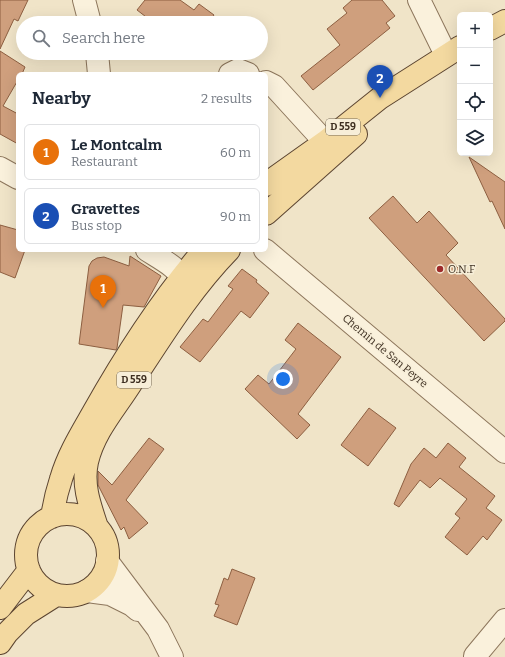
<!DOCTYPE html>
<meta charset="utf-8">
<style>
body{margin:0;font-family:Bitter,serif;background:#f6f6f7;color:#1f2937}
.controls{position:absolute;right:12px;top:12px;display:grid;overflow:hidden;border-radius:6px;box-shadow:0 4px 16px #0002}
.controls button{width:36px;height:36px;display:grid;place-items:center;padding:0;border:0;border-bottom:1px solid #e0e1e3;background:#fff;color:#1f2937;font:20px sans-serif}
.you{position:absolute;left:283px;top:379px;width:14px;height:14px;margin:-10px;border:3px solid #fff;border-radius:50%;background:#1a73e8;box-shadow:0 0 0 6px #1a73e833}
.badge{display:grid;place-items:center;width:26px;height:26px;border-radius:50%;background:#b45309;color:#fff;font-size:13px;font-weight:700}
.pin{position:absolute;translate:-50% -33px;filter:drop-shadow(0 1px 2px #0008)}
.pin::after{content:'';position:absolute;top:21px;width:14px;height:12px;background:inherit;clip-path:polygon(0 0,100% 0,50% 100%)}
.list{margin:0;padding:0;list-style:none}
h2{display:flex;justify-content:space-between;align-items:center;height:52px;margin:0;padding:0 16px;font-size:17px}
h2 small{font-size:13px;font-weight:400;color:#747a83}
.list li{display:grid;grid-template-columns:26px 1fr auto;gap:12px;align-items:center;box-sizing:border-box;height:56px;margin:0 8px 8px;padding:0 8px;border:1px solid #e0e1e3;border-radius:6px}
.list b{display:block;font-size:15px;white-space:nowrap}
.list p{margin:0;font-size:13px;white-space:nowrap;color:#747a83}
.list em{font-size:13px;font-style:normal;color:#747a83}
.icon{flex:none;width:22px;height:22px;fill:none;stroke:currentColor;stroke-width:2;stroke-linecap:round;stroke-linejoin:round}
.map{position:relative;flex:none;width:505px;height:657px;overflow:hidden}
.search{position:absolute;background:#fff;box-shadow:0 4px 16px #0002;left:16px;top:16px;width:252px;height:44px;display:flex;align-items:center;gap:10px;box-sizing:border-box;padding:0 14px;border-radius:22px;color:#747a83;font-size:15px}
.panel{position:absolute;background:#fff;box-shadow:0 4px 16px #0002;left:16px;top:72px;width:252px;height:180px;border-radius:6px}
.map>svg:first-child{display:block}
</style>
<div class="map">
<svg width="505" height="657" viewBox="0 0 505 657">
<rect width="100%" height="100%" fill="#f0e4c8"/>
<path fill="#cf9f7d" stroke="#8d5f41" d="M0 0H28L18 21 14 19 0 49Z
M145 0H180L194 10 199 4 214 15 209 22 211 23H154L137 10Z
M352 0H382L395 16 386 23 390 28 313 90 301 76 340 45 327 29 347 13 343 8Z
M0 51 25 67 22 74H18V80L3 106 18 114V144L0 134Z
M469 157 505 182V229L492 201 490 202Z
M393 196 417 223 429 211 458 243 446 255 505 319V321L484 341 369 218Z
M0 225 18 230V250H25L15 278 0 272Z
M130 256 161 276 144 307 123 305 117 348 116 350 79 344 89 266 92 261 97 258 104 257 129 266Z
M242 269 257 280 256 282 269 293 250 318 241 311 200 362 180 347 203 319 208 322 233 289 228 286Z
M298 323 341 357 298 414 310 425 297 439 245 389 258 375 269 384 296 349 285 340Z
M369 408 396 428 368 466 341 445Z
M149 438 164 449 126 500 148 523 129 539 124 527 121 530 98 485V471L112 485Z
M448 443 466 458 459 467 495 496 486 508 502 520 487 540 483 536 467 555 445 537 460 518 455 514 467 499 440 478 430 488 420 480 399 507 394 504 411 464 424 448 436 458Z
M232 569 255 578 237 625 214 616 219 605 215 604 224 578 228 580Z"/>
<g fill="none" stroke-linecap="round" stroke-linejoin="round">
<defs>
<path id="minor" d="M84 0 90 23
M419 0 446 55
M97 53 99 74
M230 74 238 70 248 74
M266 82 274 86 325 142
M0 168 18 178
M147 250C161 259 178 267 186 283L181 292
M265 250 505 452
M107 561 158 629 172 657
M87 591 110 594 132 605 138 610
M475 656 505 620"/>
<path id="major" d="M490 29 505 21
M266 185 273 179 325 142 380 98 460 47
M266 214 356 134
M26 555a41 41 0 1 1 82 0a41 41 0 1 1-82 0Z
M52 517C54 504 57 491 61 479 68 455 81 434 93 413 125 356 161 300 204 250
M97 527C90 506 82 485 87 462 94 432 114 410 130 385 161 338 190 290 229 250
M0 608 29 570
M0 643 7 633 26 614 56 595"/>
</defs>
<use href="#minor" stroke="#8d765c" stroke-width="24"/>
<use href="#major" stroke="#5b4430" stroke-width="24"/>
<use href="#minor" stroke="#faf1dc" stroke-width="22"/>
<use href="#major" stroke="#f3d9a0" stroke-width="22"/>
</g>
<circle fill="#9e2a2b" stroke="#f7eed8" stroke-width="1.5" cx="440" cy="269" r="4"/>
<g text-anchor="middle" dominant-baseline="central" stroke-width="3" stroke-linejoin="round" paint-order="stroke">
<g fill="#f7eed8" stroke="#756857" stroke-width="1">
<rect x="326" y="119" width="34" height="16" rx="3"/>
<rect x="117" y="372" width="34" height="16" rx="3"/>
</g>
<g font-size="10" font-weight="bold" fill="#3d2e20">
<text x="343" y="127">D 559</text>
<text x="134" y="380">D 559</text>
</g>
<g font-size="11" fill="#3d2e20" stroke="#f7eed8" text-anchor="start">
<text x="448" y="269">O.N.F</text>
</g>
<g font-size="11" fill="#3d2e20" stroke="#f7eed8">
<text transform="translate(385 351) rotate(40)">Chemin de San Peyre</text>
</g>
</g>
</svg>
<div class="controls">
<button>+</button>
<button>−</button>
<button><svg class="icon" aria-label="locate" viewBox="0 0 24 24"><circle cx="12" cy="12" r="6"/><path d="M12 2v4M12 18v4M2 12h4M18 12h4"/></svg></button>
<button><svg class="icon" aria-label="layers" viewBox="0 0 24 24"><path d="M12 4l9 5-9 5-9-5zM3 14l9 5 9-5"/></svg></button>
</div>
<div class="you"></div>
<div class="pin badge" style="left:103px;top:308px;background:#e8710a">1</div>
<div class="pin badge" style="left:380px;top:98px;background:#1a4fb4">2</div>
<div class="search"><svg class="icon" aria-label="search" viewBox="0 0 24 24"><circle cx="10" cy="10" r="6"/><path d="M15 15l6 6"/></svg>Search here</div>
<section class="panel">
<h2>Nearby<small>2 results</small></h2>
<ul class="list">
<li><span class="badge" style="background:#e8710a">1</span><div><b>Le Montcalm</b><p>Restaurant</p></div><em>60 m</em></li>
<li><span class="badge" style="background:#1a4fb4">2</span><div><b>Gravettes</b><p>Bus stop</p></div><em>90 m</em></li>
</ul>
</section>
</div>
